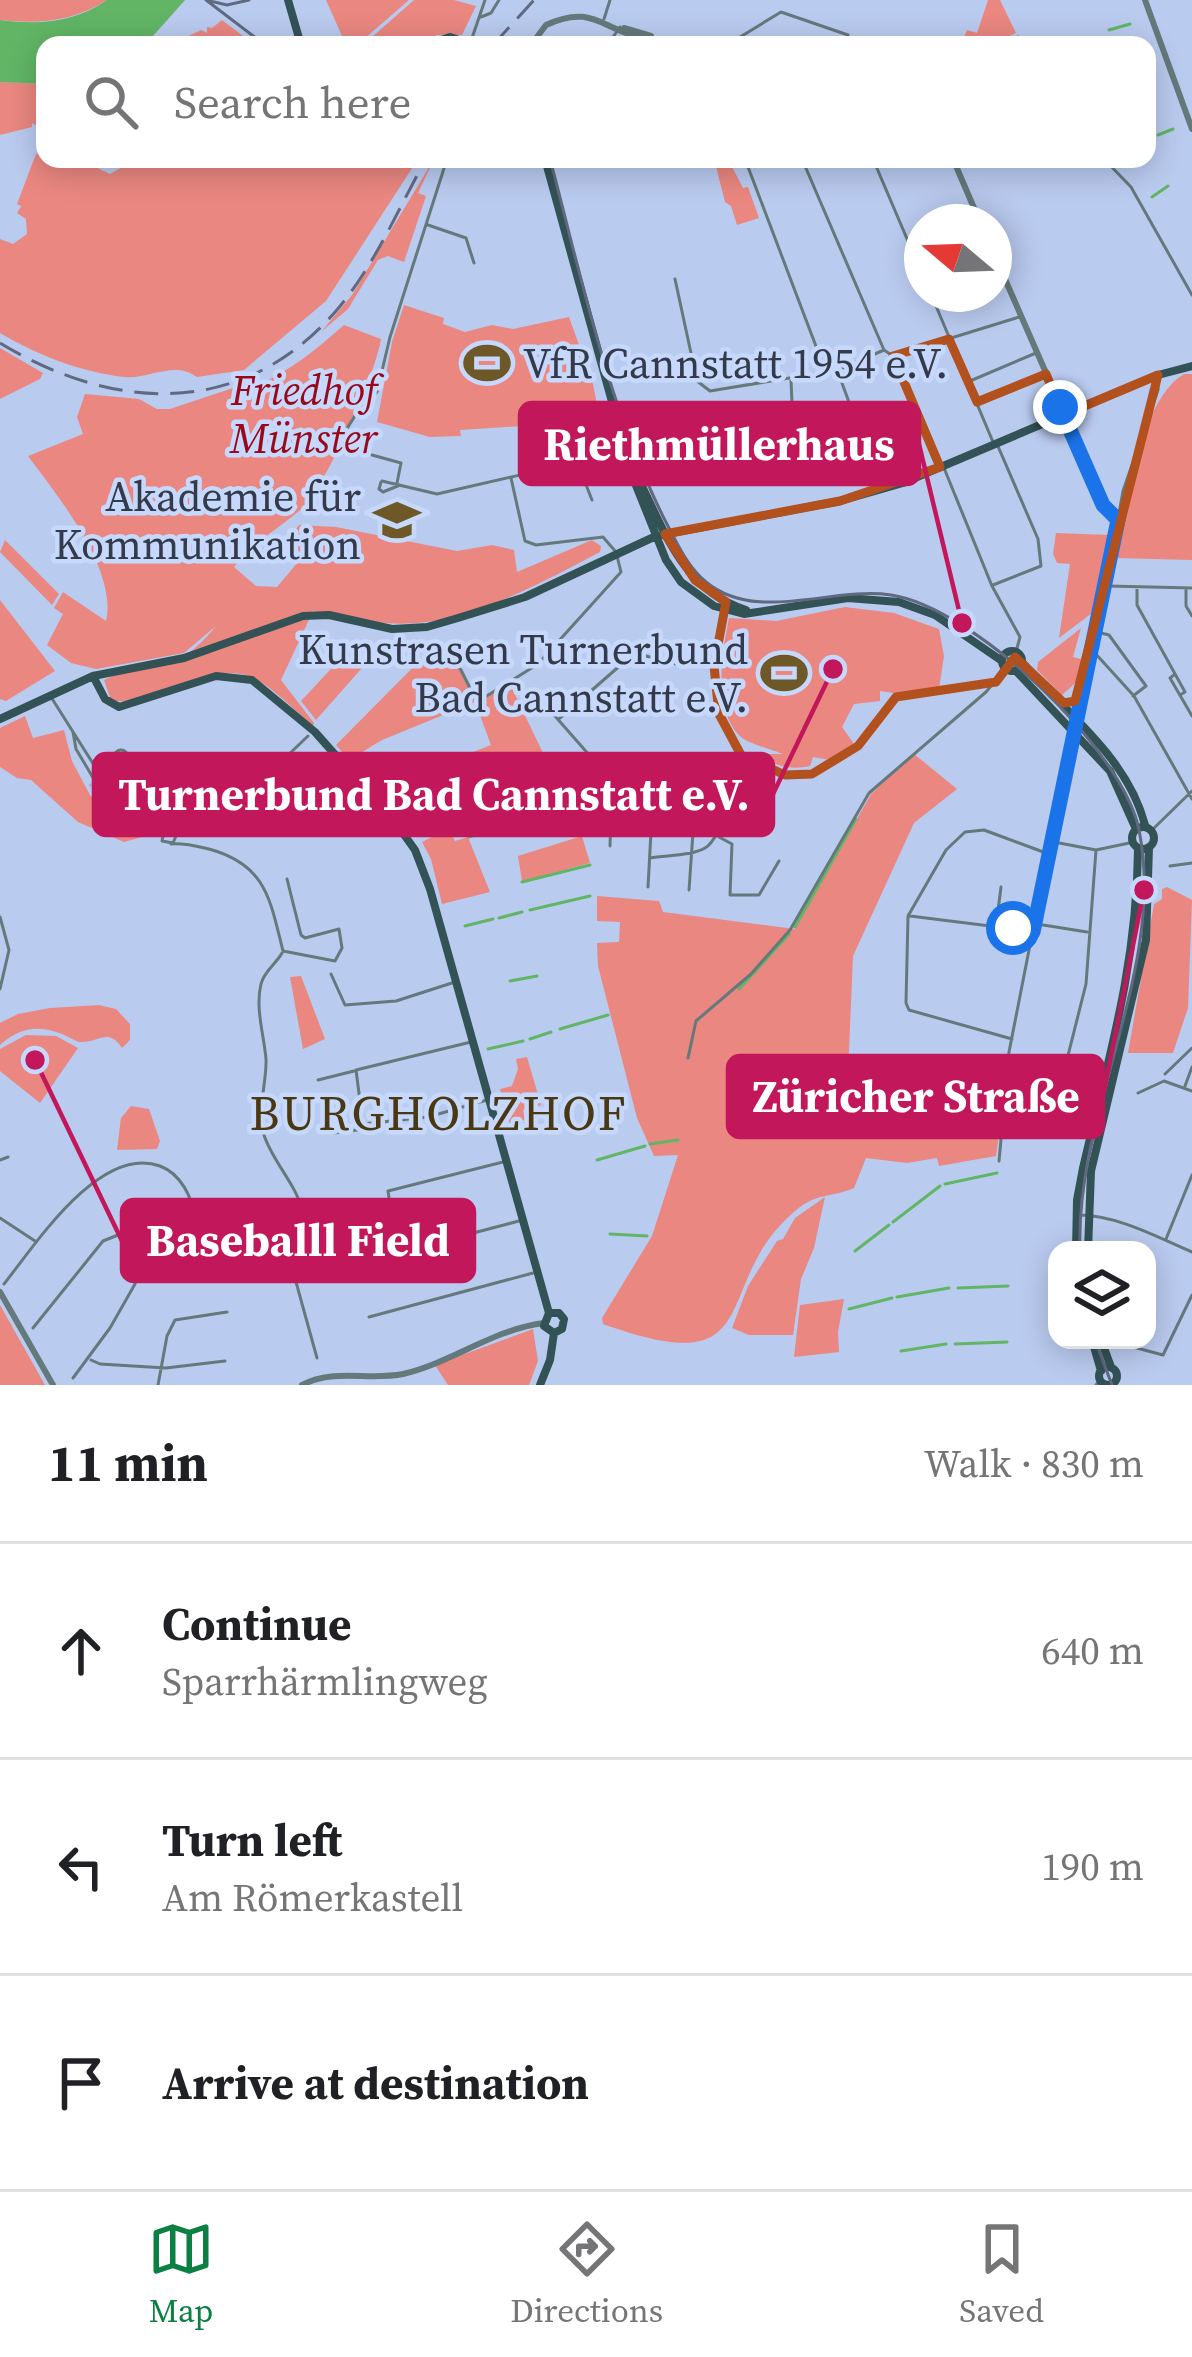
<!DOCTYPE html>
<meta charset="utf-8">
<style>
body{margin:0;font-family:"Source Serif 4",serif;background:#f2f2f2;color:#202124}
.controls{position:absolute;right:36px;bottom:36px;display:grid;overflow:hidden;border-radius:24px;box-shadow:0 6px 30px #0003}
.controls button{width:108px;height:108px;display:grid;place-items:center;padding:0;border:0;border-bottom:3px solid #e0e0e0;background:#fff;color:#202124;font:60px sans-serif}
.compass{position:absolute;left:904px;top:204px;width:108px;height:108px;border-radius:50%;background:#fff;box-shadow:0 6px 30px #0003;rotate:289deg}
.stop{position:absolute;width:36px;height:36px;margin:-27px;border:9px solid #1a73e8;border-radius:50%;background:#fff}
.stop.end{background:#1a73e8;border-color:#fff;box-shadow:0 3px 12px #0008}
.list{margin:0;padding:0;list-style:none}
h2{display:flex;justify-content:space-between;align-items:center;height:156px;margin:0;padding:0 48px;font-size:51px}
h2 small{font-size:39px;font-weight:400;color:#757577}
.list li{display:grid;grid-template-columns:78px 1fr auto;gap:36px;align-items:center;box-sizing:border-box;height:216px;padding:0 48px;border-top:3px solid #e0e0e0}
.list b{display:block;font-size:45px;white-space:nowrap}
.list p{margin:0;font-size:39px;white-space:nowrap;color:#757577}
.list em{font-size:39px;font-style:normal;color:#757577}
.icon{flex:none;width:66px;height:66px;fill:none;stroke:currentColor;stroke-width:2;stroke-linecap:round;stroke-linejoin:round}
.map{position:relative;flex:none;width:1192px;height:1385px;overflow:hidden}
.search{position:absolute;background:#fff;box-shadow:0 6px 30px #0003;left:36px;right:36px;top:36px;height:132px;display:flex;align-items:center;gap:30px;box-sizing:border-box;padding:0 42px;border-radius:24px;color:#757577;font-size:45px}
.sheet{height:804px;background:#fff}
nav{display:flex;justify-content:space-around;align-items:center;box-sizing:border-box;height:168px;border-top:3px solid #e0e0e0;background:#fff;font-size:33px;color:#757577}
nav a{display:grid;justify-items:center;gap:6px}
nav .on{color:#0b8043}
.map>svg:first-child{display:block}
</style>
<div class="map">
<svg width="1192" height="1385" viewBox="0 0 1192 1385">
<rect width="100%" height="100%" fill="#bacbf0"/>
<path fill="#ea8780" d="M0 0H107C72 22 40 24 0 20Z
M326 0H409L357 45H346Z
M414 0H454L476 6 462 35H437L423 45H363Z
M988 0H1000L1016 33 990 45H961L967 30 977 33Z
M222 20 255 45H170L201 30 207 33V27L212 28Z
M0 82 45 84V131L32 123V127L0 135Z
M45 151V159H79L110 174 136 159H418L326 301 244 370 197 377C173 360 149 380 124 377 81 372 37 355 0 333V239L13 244 27 234 26 219 17 213 21 206 17 204 36 154Z
M434 159 418 193 426 196 404 262 388 256 378 260 348 309 321 332 352 295Z
M714 159H728L743 188 748 187 759 218 737 225 731 206 725 202Z
M404 305 444 318 443 324 465 332 492 325 513 329 569 317 593 384 598 410 538 425 460 430 461 436 430 437 377 422 392 342Z
M344 325 381 339C375 376 326 487 299 511 277 530 252 543 234 567L256 586 277 587 303 556 288 539 299 525 336 527 457 551 492 545 514 550 517 572 592 540 601 546 600 552C549 579 474 620 416 623 380 626 347 618 313 611L281 680 314 723 313 727C245 662 244 663 156 692 140 698 127 704 111 700L104 680C156 656 172 680 216 626L184 653 96 669 71 663 47 645 63 614 54 608 63 592 106 621C118 570 57 495 28 456L83 434 77 417 85 394 139 399 157 409H170L239 386 243 391C284 376 311 354 344 325Z
M0 348 43 373 40 379 0 399Z
M1184 374H1192V560L1115 558C1124 511 1140 399 1184 374Z
M1056 533 1109 535 1092 613 1059 638 1070 564 1057 563 1053 554Z
M5 540 59 594 52 605 0 552Z
M0 600 55 671 6 701 0 699Z
M845 607 894 613 939 629 944 656 939 689 900 694 880 691V701L854 704 842 727 854 744 830 760 813 757 810 766C791 770 774 767 760 754H783C773 750 747 743 741 737 712 710 722 653 729 618L776 621Z
M1081 628 1073 657 1084 660C1080 680 1076 683 1062 695L1037 670 1038 662Z
M356 642 377 651 316 720 301 701Z
M438 642 462 670 477 701 509 682 554 776 588 772 585 830 579 828 564 800 509 820 498 760 429 787 396 813 381 796 406 778 491 745 475 702 382 740 349 760 336 745Z
M25 716 33 738 64 730 72 761 90 795 146 836 124 842 78 822 31 780 17 778 0 767V728Z
M914 754 957 789 914 823 853 956 848 1074 875 1085 886 1068 914 1069 1005 1094 996 1156 939 1166 937 1158 907 1163 866 1158 854 1188C831 1198 817 1192 795 1211 708 1284 772 1385 603 1324L602 1318 652 1236 678 1155 654 1156 637 1118 598 966 597 943 619 942 620 922 597 921V896L659 901 663 912 795 929 871 794Z
M448 829 455 841 468 837 490 892 442 904 431 859 422 842Z
M582 836 590 863 522 881 518 856Z
M1167 887 1192 900 1188 1008 1173 1053H1128L1154 904 1162 899V889Z
M301 976 325 1039 303 1049 290 977Z
M99 1005 116 1009 130 1024V1040L122 1048C108 1027 99 1043 80 1042 74 1041 68 1036 62 1034 38 1025 20 1027 0 1045V1023L18 1014 50 1008Z
M26 1035 56 1036 78 1048 40 1103 0 1071V1049Z
M527 1057 541 1105 523 1110 525 1120 510 1124 500 1089 512 1086 518 1069 516 1059Z
M131 1106 149 1109 160 1141 157 1149 117 1150 121 1118Z
M825 1197 814 1248 801 1279 793 1335H749L732 1328 748 1286 777 1241 783 1239 795 1218Z
M844 1299 838 1332 839 1352 794 1357 800 1305Z
M0 1305 45 1385H0Z
M533 1329 538 1361 529 1385H448L435 1365Z"/>
<path fill="#61b565" d="M107 0H185L145 45H45V84L0 82V20C39 25 74 23 107 0Z"/>
<g fill="none" stroke-linecap="round" stroke-linejoin="round">
<path stroke="#61b565" stroke-width="3" d="M1109 30 1130 24
M1158 135 1173 129
M1152 197 1168 186
M519 816 565 802
M469 837 509 822
M522 882 590 865
M530 910 590 896
M499 918 522 912
M465 926 493 919
M795 927 856 819
M510 981 537 976
M739 989 789 934
M560 1029 608 1015
M530 1039 551 1032
M488 1049 523 1041
M650 1144 678 1140
M597 1160 645 1146
M945 1184 997 1173
M893 1222 940 1186
M610 1234 647 1236
M855 1251 889 1225
M958 1288 1008 1286
M897 1297 949 1288
M849 1309 892 1298
M955 1344 1007 1342
M901 1351 946 1344"/>
<path stroke="#9faecf" stroke-width="3" stroke-dasharray="3 1.5" stroke-linecap="butt" d="M90 784 96 793"/>
<path stroke="#64797b" stroke-width="3" d="M481 17 491 13 499 0
M604 19 610 0
M471 41 485 0
M581 45 613 37 620 27
M727 45 781 12 848 35 845 42
M999 45 1018 37 1025 45
M745 159 825 370
M802 159 884 350 893 356
M873 159 922 274
M1104 159 1131 187 1192 295
M428 225 466 238 474 263
M675 279 697 381 710 391 838 370 884 350
M931 294 993 442
M896 355 1019 317
M894 358 939 465
M838 372 866 449
M791 380 792 403 812 468
M970 381 1036 353
M978 402 1046 374
M1065 417 1103 505 1117 519
M343 435 358 411 377 392 390 337 447 159
M372 455 401 463 397 483
M579 460 584 454 610 448
M566 464 571 470 582 472
M944 468 992 586 1020 637 1016 652
M382 481 437 494 577 462 592 500
M381 482 379 489 383 492 400 485
M993 585 1041 566 1038 539 997 444
M1108 586 1192 588
M1137 587V605L1185 692 1180 695
M1186 589V606L1192 616
M1097 632 1109 635 1146 686 1133 696
M438 643 461 670 477 702 538 664 621 572 616 552 603 537 536 545 525 541 511 478
M1094 652 1134 696 1192 799
M1174 675 1170 678 1192 716
M533 691 612 781 610 846
M51 697 123 811 150 829 173 830 176 836 173 843 162 841 164 831
M1064 703 1075 701 1080 694
M560 718 631 656 642 655 684 666H712
M73 732 76 749 95 781
M114 757a7 7 0 1 1 14 0a7 7 0 1 1-14 0Z
M743 756C813 799 858 756 898 697L996 682
M127 761 141 774 174 821
M100 790 115 801
M172 827 227 806 262 780 308 736
M1151 831 1192 791
M719 837 732 844 730 895H759L779 861
M1054 842 1096 850 1134 842
M171 844C185 843 196 846 209 849 267 865 270 900 283 951L335 961 342 948 339 929 305 938 301 935 287 879
M650 858C667 855 691 856 705 848 721 839 745 771 740 754 735 736 720 723 717 703 712 672 717 641 726 611
M1170 866 1192 863
M648 887 653 795
M689 890 694 818
M910 916 1031 931
M0 917 9 950 0 989
M1037 924 1087 932
M996 926 1001 887
M282 953C276 964 264 971 261 984 255 1008 264 1035 266 1059 267 1083 256 1113 264 1135 277 1176 329 1211 286 1252
M331 974 345 1005 396 1001 455 982
M1012 1039 909 1010 906 1003 908 916 946 850 965 832 984 830 1046 853
M688 1058 696 1021 751 974 790 930 869 793 986 692 1005 669
M1165 1074 1192 1048
M318 1080 354 1071
M878 1084 882 1069 899 1067 1005 1091
M1185 1086 1192 1067
M1138 1093 1164 1081 1192 1091
M1053 1115 1086 984 1096 850
M363 1124 356 1070 471 1042
M334 1133 364 1129 363 1124 428 1117 487 1100
M0 1160 8 1157
M999 1161 1009 1052 1075 716 1106 586 1123 491 1158 390V378
M1078 1215C1117 1215 1157 1237 1192 1252
M0 1218 35 1241
M303 1236 385 1202
M1166 1239 1192 1175
M396 1244 388 1191 503 1162
M288 1253 317 1358
M355 1255 458 1237 519 1221
M4 1284C35 1245 100 1144 160 1166 181 1174 192 1197 195 1218
M369 1317 533 1273
M33 1328 103 1241 118 1235 140 1237
M1107 1340 1163 1355 1192 1295
M91 1360 100 1364 166 1368 225 1361
M73 1378 110 1328 135 1284 146 1224C177 1220 224 1213 253 1228 264 1234 275 1243 285 1251
M158 1385 167 1336 175 1320 227 1312
M1096 1385 1100 1380"/>
<path stroke="#64797b" stroke-width="6" d="M1145 0 1192 129
M624 28 651 36
M531 45 546 25C591 4 601 28 639 37 655 40 672 41 688 45
M953 159 980 222
M994 254 1064 414
M0 1292 53 1385
M302 1385C334 1368 368 1381 403 1374 451 1363 494 1329 544 1323"/>
<path stroke="#335256" stroke-width="8" d="M288 0 301 45
M427 45 450 37 474 45
M545 159 633 478 666 560 681 582 714 606 744 614 848 598 899 602 935 615 1002 661
M638 478C665 532 683 590 746 610
M1002 661a10 10 0 1 1 20 0a10 10 0 1 1-20 0Z
M1022 662C1066 714 1127 756 1145 825
M1016 671 1110 771 1136 829
M93 676 105 699 119 707 216 676 252 680 315 732 395 822 415 850 430 889 549 1313
M0 719 93 676 184 658 303 616 329 615 392 629 427 627 458 618 525 597 656 536 840 501 903 483 1158 375 1192 366
M1132 838a11 11 0 1 1 22 0a11 11 0 1 1-22 0Z
M1076 1250 1077 1200 1083 1168C1109 1057 1137 965 1138 849
M1088 1250 1091 1171 1146 940 1149 847
M549 1313H559L564 1319 562 1329 554 1333
M549 1313 544 1326 554 1333
M1092 1340 1101 1371
M1101 1340 1111 1367
M1099 1376a9 9 0 1 1 18 0a9 9 0 1 1-18 0Z
M540 1385 550 1360 554 1333"/>
<path stroke="#5f6980" stroke-width="3" d="M206 0 265 45
M206 0 227 5 249 0
M550 159C583 283 610 416 670 530 680 549 689 568 706 582 757 624 831 586 891 595 973 607 1123 749 1139 830 1167 968 1075 1111 1080 1250
M1095 1340 1112 1385"/>
<path stroke="#5f6980" stroke-width="3" stroke-dasharray="24 12" stroke-linecap="butt" d="M493 45 534 0
M0 343C114 412 242 419 336 311 374 267 398 209 426 159"/>
</g>
<g fill="none" stroke-linecap="round" stroke-linejoin="round">
<path stroke="#1a73e8" stroke-width="15" d="M1013 928 1033 932 1118 520 1103 505 1060 407"/>
</g>
<path fill="none" stroke="#b2501e" stroke-width="9" stroke-linejoin="round" d="M949 339 977 402 1046 374 1063 415 1158 375 1075 701 1064 703 1015 657 996 682 896 697 858 746 812 774 785 775 741 755 719 714 714 666 726 602 695 580 665 534 840 501 940 467 893 356Z"/>
<defs>
<symbol id="stadium-bare" viewBox="-9 -9 18 18"><path d="M0-5a6.5 5 0 1 0 0 10a6.5 5 0 1 0 0-10ZM-3.5-1.8h7v3.6h-7Z" fill="#6e5828" stroke="#c7d8fd" stroke-width="2.5" paint-order="stroke"/></symbol>
<symbol id="university-bare" viewBox="-9 -9 18 18"><path d="M0-5L7-2L0 1L-7-2ZM-4 1L0 2.5L4 1V4Q0 6-4 4Z" fill="#6e5828" stroke="#c7d8fd" stroke-width="2.5" paint-order="stroke"/></symbol>
</defs>
<g fill-rule="evenodd">
<use href="#stadium-bare" x="454" y="330" width="66" height="66"/>
<use href="#university-bare" x="364" y="487" width="66" height="66"/>
<use href="#stadium-bare" x="751" y="640" width="66" height="66"/>
</g>
<g text-anchor="middle" dominant-baseline="central" stroke-width="9" stroke-linejoin="round" paint-order="stroke">
<g font-size="42" fill="#333a49" stroke="#c7d8fd" text-anchor="end">
<text x="523" y="363" text-anchor="start">VfR Cannstatt 1954 e.V.</text>
<text x="361" y="496">Akademie für<tspan x="361" dy="48">Kommunikation</tspan></text>
<text x="748" y="649">Kunstrasen Turnerbund<tspan x="748" dy="48">Bad Cannstatt e.V.</tspan></text>
</g>
<g font-size="42" font-style="italic" fill="#980a19" stroke="#c7d8fd">
<text x="304" y="390">Friedhof<tspan x="304" dy="48">Münster</tspan></text>
</g>
<g font-size="48" letter-spacing="3" fill="#493811" stroke="#c7d8fd">
<text x="439" y="1113">BURGHOLZHOF</text>
</g>
</g>
<path fill="none" stroke="#c2185b" stroke-width="4.5" d="M962 623L919 444M833 669L773 794M1144 890L1103 1096M35 1060L122 1241"/>
<g fill="#c2185b" stroke="#c7d8fd" stroke-width="4.5">
<circle cx="962" cy="623" r="12"/>
<circle cx="833" cy="669" r="12"/>
<circle cx="1144" cy="890" r="12"/>
<circle cx="35" cy="1060" r="12"/>
</g>
<g fill="#c2185b" stroke="#c2185b" stroke-width="4.5">
<rect x="520" y="403" width="399" height="81" rx="12"/>
<rect x="94" y="754" width="679" height="81" rx="12"/>
<rect x="728" y="1056" width="375" height="81" rx="12"/>
<rect x="122" y="1200" width="352" height="81" rx="12"/>
</g>
<g font-size="45" text-anchor="middle" font-weight="bold" fill="#fff">
<text x="719" y="460">Riethmüllerhaus</text>
<text x="434" y="810">Turnerbund Bad Cannstatt e.V.</text>
<text x="916" y="1112">Züricher Straße</text>
<text x="298" y="1256">Baseballl Field</text>
</g>
</svg>
<div class="controls">
<button><svg class="icon" aria-label="layers" viewBox="0 0 24 24"><path d="M12 4l9 5-9 5-9-5zM3 14l9 5 9-5"/></svg></button>
</div>
<svg class="compass" viewBox="-18 -18 36 36"><path d="M0-13l5 13h-10z" fill="#e53935"/><path d="M0 13l5-13h-10z" fill="#757577"/></svg>
<div class="stop" style="left:1013px;top:928px"></div>
<div class="stop end" style="left:1060px;top:407px"></div>
<div class="search"><svg class="icon" aria-label="search" viewBox="0 0 24 24"><circle cx="10" cy="10" r="6"/><path d="M15 15l6 6"/></svg>Search here</div>
</div>
<section class="sheet">
<h2>11 min<small>Walk · 830 m</small></h2>
<ul class="list">
<li><svg class="icon" aria-label="ahead" viewBox="0 0 24 24"><path d="M12 20V5M6 11l6-6 6 6"/></svg><div><b>Continue</b><p>Sparrhärmlingweg</p></div><em>640 m</em></li>
<li><svg class="icon" aria-label="left" viewBox="0 0 24 24"><path d="M17 20v-9H6M10 6l-5 5 5 5"/></svg><div><b>Turn left</b><p>Am Römerkastell</p></div><em>190 m</em></li>
<li><svg class="icon" aria-label="arrive" viewBox="0 0 24 24"><path d="M6 21V4h12l-3 4 3 4H6"/></svg><div><b>Arrive at destination</b></div></li>
</ul>
</section>
<nav>
<a class="on"><svg class="icon" aria-label="map" viewBox="0 0 24 24"><path d="M3 6l6-2 6 2 6-2v14l-6 2-6-2-6 2zM9 4v14M15 6v14"/></svg>Map</a>
<a><svg class="icon" aria-label="directions" viewBox="0 0 24 24"><path d="M12 3l9 9-9 9-9-9zM9 14v-3h6M13 9l2 2-2 2"/></svg>Directions</a>
<a><svg class="icon" aria-label="saved" viewBox="0 0 24 24"><path d="M7 4h10v16l-5-4-5 4z"/></svg>Saved</a>
</nav>
